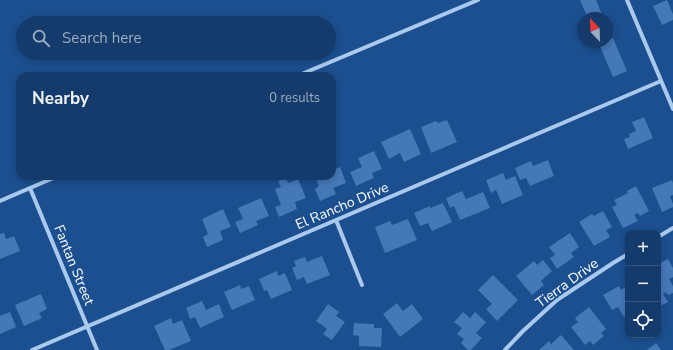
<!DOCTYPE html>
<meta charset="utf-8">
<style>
body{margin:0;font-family:"Nunito Sans",sans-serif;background:#214673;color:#f1f3f6}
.controls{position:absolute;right:12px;bottom:12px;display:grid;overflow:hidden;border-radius:8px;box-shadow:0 2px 6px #0003}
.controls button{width:36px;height:36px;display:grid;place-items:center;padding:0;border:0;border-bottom:1px solid #33557e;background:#143b6b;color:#f1f3f6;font:20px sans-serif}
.compass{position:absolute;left:577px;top:12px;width:36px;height:36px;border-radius:50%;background:#143b6b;box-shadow:0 2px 6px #0003;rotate:337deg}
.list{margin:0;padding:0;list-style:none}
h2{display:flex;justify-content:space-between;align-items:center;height:52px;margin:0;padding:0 16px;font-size:17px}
h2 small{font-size:13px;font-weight:400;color:#9dadc1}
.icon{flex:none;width:22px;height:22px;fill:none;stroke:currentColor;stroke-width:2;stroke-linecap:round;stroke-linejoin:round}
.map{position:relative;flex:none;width:673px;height:350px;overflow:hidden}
.search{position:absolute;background:#143b6b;box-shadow:0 2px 6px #0003;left:16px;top:16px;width:320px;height:44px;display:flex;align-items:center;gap:10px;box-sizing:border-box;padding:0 14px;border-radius:22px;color:#9dadc1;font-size:15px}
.panel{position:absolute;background:#143b6b;box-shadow:0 2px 6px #0003;left:16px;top:72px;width:320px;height:108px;border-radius:12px}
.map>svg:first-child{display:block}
</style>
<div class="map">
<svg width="673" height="350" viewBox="0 0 673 350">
<rect width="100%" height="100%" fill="#1b4f8f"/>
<path fill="#4478b7" d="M580 0H596L603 17 599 18H588Z
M667 0 673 14V20L662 25 653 6Z
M613 38 627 71 613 77 599 44 604 42H607V41Z
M644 117 653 138 628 149 624 139 630 137 629 134 636 131 632 122Z
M447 120 457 142 431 153 421 127 436 121 438 123Z
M410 129 421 154 404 162 400 153 389 159 381 142Z
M374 151 382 169 372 173 374 178 356 186 350 172 362 167 358 158Z
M548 160 554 176 530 186 526 178 520 180 515 168 531 161 533 166Z
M340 167 346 183 333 188 336 194 320 201 315 189 319 186 315 176H332V171Z
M503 173 506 180 515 176 523 195 502 204 496 190 491 193 486 180Z
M286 178 288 183 298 179 306 198 295 202 297 209 279 217 275 207 281 205 275 189 281 187 278 181Z
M672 180 673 183V195L670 196 673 204V207L662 212 652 188Z
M636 186 649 211 640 216 638 213 634 215 638 221 623 228 612 207 617 205 614 200 628 193 627 191Z
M462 191 466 199 483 192 490 208 460 220 454 206 450 208 446 198Z
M261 198 269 216 256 221 258 225 240 233 235 222 243 219 238 208Z
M443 203 452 222 432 231 428 223 420 226 414 213 430 206V208Z
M223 209 231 227 220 231 223 240 207 247 203 237 208 234 202 219Z
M603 211 612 227 606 230 610 237 594 246 579 222 592 214 594 216Z
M408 219 417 240 385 253 375 227 390 221 392 225Z
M4 233 6 239 14 236 20 251 0 259V234Z
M570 233 579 247 571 253 574 257 557 269 550 258 555 255 549 247Z
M322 256 330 275 307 284 304 277 297 280 292 268 296 266 294 261 305 257 307 262Z
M668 259 673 268V277L669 279 673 286V293L668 295 666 292 663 294 668 302 658 307V264Z
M543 260 552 271 541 281 544 285 532 295 516 276 534 261 537 265Z
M277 271 278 276 285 273 292 290 271 299 267 290 264 291 259 279Z
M493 275 518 300 497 321 486 309 492 304 478 290Z
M240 285 241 289 249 286 255 300 232 310 224 292Z
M628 285V315L624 317 618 307 612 310 603 295 619 286 621 290Z
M41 294 47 309 39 313 42 318 24 326 15 305Z
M202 301 206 310 219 304 224 317 200 328 195 317 190 319 186 308Z
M397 303 403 311 412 304 423 319 400 337 383 314Z
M328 304 339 312 336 316 345 322 332 340 323 334 327 329 316 321Z
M589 307 606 329 601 333 604 336 593 345 590 341 585 345 571 327 578 322 575 318Z
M10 312 16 327 0 334V316Z
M463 312 470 318 475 312 486 322 476 333 482 338 471 350H468L461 343 464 339 457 334 462 328 454 322Z
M171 318 173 324 182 320 191 341 169 350H165L154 326Z
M354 323 374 324V328H382L381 347 359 346V336L353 335Z
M561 335 574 350H539L549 341 551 344Z
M656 343 661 350H647Z"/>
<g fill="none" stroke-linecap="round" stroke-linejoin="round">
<path stroke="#a9c9ee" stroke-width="4" d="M627 0 673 109
M297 76 478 0
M30 188 97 350
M0 201 58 176
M336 220 362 285
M658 237 673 228
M32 350 661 81
M505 350 523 331 557 300 613 263 628 254"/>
</g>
<g text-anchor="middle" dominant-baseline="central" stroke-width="4" stroke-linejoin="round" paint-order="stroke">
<g font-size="14" fill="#fff" stroke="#1b4f8f">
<text transform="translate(342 206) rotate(-23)">El Rancho Drive</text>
<text transform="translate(74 265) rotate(68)">Fantan Street</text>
<text transform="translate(567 283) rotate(-36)">Tierra Drive</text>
</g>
</g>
</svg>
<div class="controls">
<button>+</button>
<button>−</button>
<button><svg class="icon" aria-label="locate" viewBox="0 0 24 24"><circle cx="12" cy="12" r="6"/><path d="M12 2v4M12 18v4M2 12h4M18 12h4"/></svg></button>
</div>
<svg class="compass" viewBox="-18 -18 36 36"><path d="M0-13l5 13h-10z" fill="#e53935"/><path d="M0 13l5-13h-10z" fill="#9dadc1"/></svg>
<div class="search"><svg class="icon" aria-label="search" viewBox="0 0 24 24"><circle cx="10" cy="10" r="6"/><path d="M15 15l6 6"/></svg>Search here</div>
<section class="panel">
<h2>Nearby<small>0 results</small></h2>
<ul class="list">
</ul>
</section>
</div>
